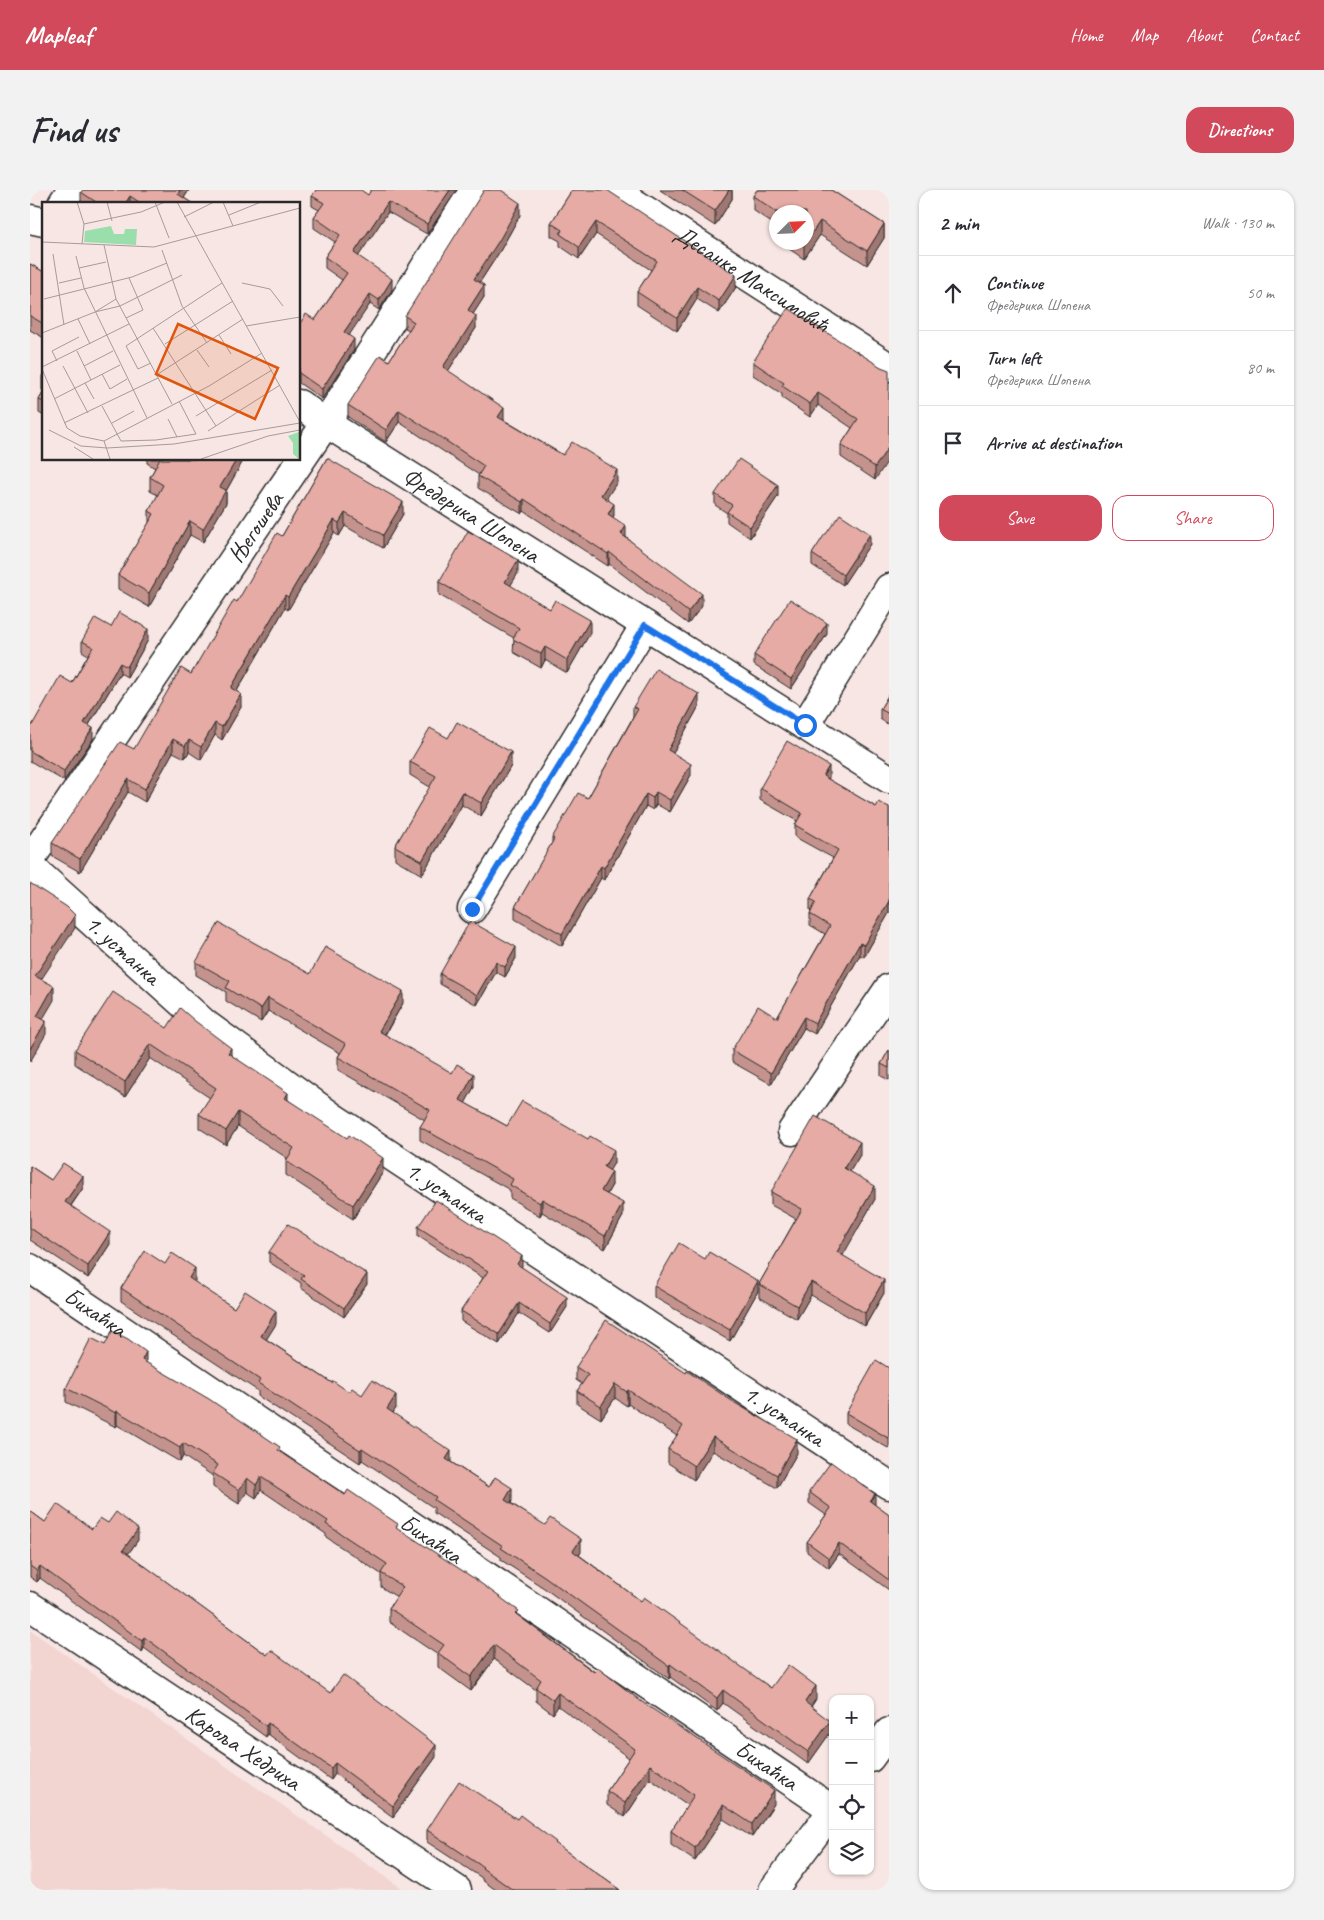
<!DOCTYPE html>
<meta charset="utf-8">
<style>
body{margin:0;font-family:Caveat,sans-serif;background:#f2f2f3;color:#2b2b33}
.controls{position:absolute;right:15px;bottom:15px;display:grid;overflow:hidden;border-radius:10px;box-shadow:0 1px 4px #0004}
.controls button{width:45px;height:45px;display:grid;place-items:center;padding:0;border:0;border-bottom:1px solid #e1e1e2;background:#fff;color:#2b2b33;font:25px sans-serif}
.compass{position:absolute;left:739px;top:15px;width:45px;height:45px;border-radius:50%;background:#fff;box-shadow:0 1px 4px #0004;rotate:66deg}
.stop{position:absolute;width:15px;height:15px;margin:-11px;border:4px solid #1a73e8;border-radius:50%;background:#fff}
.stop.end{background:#1a73e8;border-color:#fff;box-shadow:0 1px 5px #0008}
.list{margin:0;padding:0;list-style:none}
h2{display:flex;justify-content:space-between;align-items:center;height:65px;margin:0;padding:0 20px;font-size:21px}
h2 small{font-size:16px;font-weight:400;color:#7c7c81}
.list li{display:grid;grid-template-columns:32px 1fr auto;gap:15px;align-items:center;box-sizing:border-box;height:75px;padding:0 20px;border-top:1px solid #e1e1e2}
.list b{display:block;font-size:19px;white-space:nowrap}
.list p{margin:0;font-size:16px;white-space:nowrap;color:#7c7c81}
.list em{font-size:16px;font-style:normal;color:#7c7c81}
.actions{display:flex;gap:10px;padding:15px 20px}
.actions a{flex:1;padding:11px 0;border:1px solid #d1495b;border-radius:15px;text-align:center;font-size:18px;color:#d1495b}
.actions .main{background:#d1495b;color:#fff}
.icon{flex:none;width:28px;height:28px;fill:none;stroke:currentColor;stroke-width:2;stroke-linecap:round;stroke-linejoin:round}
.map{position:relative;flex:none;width:859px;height:1700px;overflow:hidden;border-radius:15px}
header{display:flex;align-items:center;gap:30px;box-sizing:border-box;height:70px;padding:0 25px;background:#d1495b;color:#fff}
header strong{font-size:24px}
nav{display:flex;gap:28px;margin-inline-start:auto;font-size:18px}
.intro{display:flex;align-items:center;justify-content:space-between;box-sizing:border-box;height:120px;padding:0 30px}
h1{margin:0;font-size:35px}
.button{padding:12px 22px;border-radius:15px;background:#d1495b;color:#fff;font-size:18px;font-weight:700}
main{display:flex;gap:30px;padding:0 30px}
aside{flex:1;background:#fff;border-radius:15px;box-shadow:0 1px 4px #0004}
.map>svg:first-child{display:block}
</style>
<header>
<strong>Mapleaf</strong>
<nav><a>Home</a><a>Map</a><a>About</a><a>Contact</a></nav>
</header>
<div class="intro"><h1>Find us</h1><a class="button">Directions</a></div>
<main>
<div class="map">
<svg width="859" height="1700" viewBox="0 0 859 1700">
<rect width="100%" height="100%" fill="#f7e6e4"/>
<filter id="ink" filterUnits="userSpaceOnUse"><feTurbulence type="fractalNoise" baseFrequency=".02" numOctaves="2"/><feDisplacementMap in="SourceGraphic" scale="10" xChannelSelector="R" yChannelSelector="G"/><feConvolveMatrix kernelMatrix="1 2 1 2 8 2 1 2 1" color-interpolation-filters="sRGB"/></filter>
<g filter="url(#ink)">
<path fill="#f2d4d1" d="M0 1440 374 1700H0Z"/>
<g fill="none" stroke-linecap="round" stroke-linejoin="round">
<defs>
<g id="street">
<path id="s1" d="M584 0 859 177"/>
<path d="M32 14 41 0"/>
<path d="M0 29 14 32"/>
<path id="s2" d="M269 214 296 233 859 589"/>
<path d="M775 535 859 398"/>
<path id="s3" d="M0 670 296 233 444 0"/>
<path id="s4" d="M0 676 174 833 304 928 859 1295"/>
<path d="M442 719 615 435"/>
<path d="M762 941 859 798"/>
<path id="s5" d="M0 1078 803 1620"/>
<path id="s6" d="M0 1416 427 1700"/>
</g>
<path id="secondary" d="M840 1568 859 1542
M743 1700 803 1620"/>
</defs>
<use href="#street" stroke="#2b2b2b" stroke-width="31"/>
<use href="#secondary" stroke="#2b2b2b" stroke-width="31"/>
<use href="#street" stroke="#fff" stroke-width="28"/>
<use href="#secondary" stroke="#fff" stroke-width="28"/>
</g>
<path fill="#c5938d" stroke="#2b2b2b" d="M53 0H159L154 8 163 14H51V2Z
M427 0 397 44 358 22 328 66 362 100 349 120 340 114 318 145 324 160 292 209 269 193V135L285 130 312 90 295 78V67L305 52 284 38V27L289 20 282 16V6L338 5Z
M542 0 706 97 689 123 667 109 647 141 607 115V102L621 80 566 44 549 69 530 56V51L521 46V33Z
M630 0H702V9L685 36Z
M727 0H801L854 34V48L837 75 790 45 774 69 749 52H776V22H746V36L723 20V6Z
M490 25 470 61 450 92 454 107 443 124 446 138 418 181 474 230 533 265 587 292 576 308 584 325 583 327 596 347 672 416 658 434 579 374 578 376 494 321 492 324 448 298V286L449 285 369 232 356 252 318 227V215L359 171 379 140 375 138V126Z
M0 74 14 82V148L0 140Z
M723 172 851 177 845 290 811 267V255L822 238 788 215 780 227 752 208V204L723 185Z
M14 183V226L9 223V210L14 201 12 200V186Z
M297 268 373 324 353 358 315 336 309 346 304 343 258 420 255 418 207 501 211 517 192 550 185 545 171 570 159 562 155 568 143 562 115 612 98 602 50 682 22 666V653L104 559 161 484 207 412 252 346Z
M117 269H214L196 301V313L173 352 160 345 119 417 88 399V385L119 333V321L128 305 120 301V287L125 278 117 273Z
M685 304 748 306 720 348 697 332V323L685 315Z
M796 344 840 354 813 395 782 375V364Z
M488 383 480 396 560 443 537 483 515 470 511 478 483 462 484 448 409 405V392Z
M81 437 118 450 97 487 90 483 59 535 63 549 34 591 0 571V539L42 493 58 465 52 461V451Z
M797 444 761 499 724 475V465Z
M859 504V535L850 529V519Z
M669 516 643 563 661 585 640 622 626 614 623 620 616 616 574 690 571 688 532 756 485 729V717L522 653V648L558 608 603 527V517Z
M418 548 481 576 451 626 432 615 392 685 365 669V656L400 597 380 585V572Z
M799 588 798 589 846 617H859V723L834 767 830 765 785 844 774 838 741 894 702 872V860L747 828 795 744 780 735V724L781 721 780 720V709L803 668 765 647V635L767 631 730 610V598Z
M486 768 475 787 466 782 447 815 410 794V784Z
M166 772 280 784 373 813 355 845 444 897 435 913 477 936 584 973 579 980 582 995 577 1004 593 1026 575 1059 512 1022 510 1026 480 1008V1000L390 950V937L395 930 308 880V867L310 863 238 821 231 832 196 811V802L166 785Z
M137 838 201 865 258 910 353 982 323 1029 256 985V971L257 968 208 936 196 955 169 938V924L180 908 120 868 95 907 45 874V860Z
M859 860V890L851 886V874Z
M830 965 820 981 845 1009 812 1066 854 1103 835 1136 781 1105 767 1129 729 1107V1094L766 1029 741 1015V1002Z
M0 976 21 990 53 998 41 1016 80 1054 58 1088 0 1050Z
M388 1037 492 1076 491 1077 537 1117 520 1143 489 1123 469 1154 431 1131V1121L453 1088 388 1046Z
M239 1062 337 1094 314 1127 271 1098V1093L239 1072Z
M135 1074 165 1091 164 1092 204 1118 246 1134 236 1149 302 1193 319 1202 332 1205 366 1218 363 1223 421 1272 459 1297 482 1311 481 1313 551 1362 549 1365 611 1411 741 1498 786 1509 781 1517 800 1543 778 1574 693 1513 687 1521 640 1487 639 1489 514 1398 471 1370V1367L404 1323V1318L332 1270 330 1273 228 1206V1201L91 1111V1098Z
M624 1096 728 1101 700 1151 624 1107Z
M75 1155 116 1173 368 1339 489 1426 744 1614 722 1647 693 1629 665 1671 641 1655V1641L658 1615 620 1589 595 1627 577 1615V1601L599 1568 528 1516 523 1524 506 1511V1500L464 1469 441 1501 408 1477V1465L359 1432V1418L367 1407 351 1397V1384L296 1347V1344L231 1300 226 1308 217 1302 209 1314 183 1297V1286L153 1266 150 1272 87 1235 86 1237 36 1212V1198Z
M546 1177 767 1263 747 1298 683 1261 664 1290 638 1273V1259L647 1246 598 1214 597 1216 585 1208 571 1229 547 1214V1201L552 1194 546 1190Z
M859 1178V1257L858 1258 816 1234V1223Z
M779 1302 845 1315 859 1325V1400L809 1364 799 1378 777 1362V1352L796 1325 779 1313Z
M0 1321 15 1332 62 1339 78 1333 108 1350 98 1364 237 1465 406 1567 363 1627 305 1584 301 1590 238 1544 236 1547 114 1458 112 1462 10 1388 7 1392 0 1387Z
M487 1629 526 1654 590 1700H466L452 1690V1688L397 1652V1640Z"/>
<path fill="#a07873" stroke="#2b2b2b" d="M150 0H159L150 14 148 4Z
M420 0H427L397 44V34Z
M699 0H702V9L685 36V21Z
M100 6V14H95Z
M358 12V22L324 73V63Z
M490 13V25L470 61 444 101V89Z
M790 31V45L774 69V55Z
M566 32V44L549 69V57Z
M854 34V48L837 75V61Z
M706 85V97L689 123V111Z
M362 89V100L349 120V110Z
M454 95V107L438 132V120Z
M667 97V109L647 141V128Z
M340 104V114L314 153V142Z
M446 126V138L413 189V177Z
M324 149V160L292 209V199Z
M788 203V215L780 227V214Z
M474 218V230L468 238V227Z
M369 220V232L356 252V240Z
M859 256V269L845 290V277Z
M207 269H214L196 301V313L173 352V339L190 297Z
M587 280V292L571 317V305Z
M748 295V306L720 348V337Z
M494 309V321L492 324V312Z
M373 312V324L353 358V345Z
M584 314V325L578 336V324Z
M315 323V336L309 346V333Z
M304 330V343L258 420V407Z
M160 331V345L119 417V403Z
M596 336V348L591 344Z
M840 344V354L813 395V385Z
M579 362V374L578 376V364Z
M488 370V383L475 405V392Z
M672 404V416L658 434V422Z
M255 405V418L201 511V498Z
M560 430V443L537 483V470Z
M797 433V444L761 499V489Z
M118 439V450L97 487V477Z
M515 457V470L511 478V464Z
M90 473V483L54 543V533Z
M211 504V517L192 550V537Z
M669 504V516L638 572V560Z
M185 533V545L171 570V557Z
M63 538V549L34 591V581Z
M143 549V562L115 612V599Z
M159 550V562L155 568V556Z
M481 562V576L451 626V613Z
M661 574V585L640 622V610Z
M799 576V588L793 598V586Z
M98 589V602L50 682V669Z
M432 602V615L392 685V671Z
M626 602V614L623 620V608Z
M616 604V616L574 690V678Z
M571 676V688L532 756V744Z
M859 711V723L834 767V755Z
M45 725V738L5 799V786Z
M830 753V765L785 844V833Z
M486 757V768L475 787V777Z
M466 772V782L447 815V805Z
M24 796V810L7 839V826Z
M373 801V813L349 854V841Z
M238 808V821L231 832V819Z
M774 827V838L741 894V883Z
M16 831V844L0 872V859Z
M120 854V868L95 907V892Z
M201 858V872L198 863Z
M444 884V897L430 923V910Z
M258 903V917L255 908Z
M208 922V936L196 955V941Z
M830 952V965L814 991V978Z
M584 960V973L574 990V977Z
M353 968V982L323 1029V1015Z
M582 982V995L571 1014V1001Z
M53 986V998L35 1024V1012Z
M845 996V1009L807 1076V1062Z
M512 1009V1022L510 1026V1013Z
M593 1013V1026L575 1059V1046Z
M80 1042V1054L58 1088V1076Z
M492 1066V1076L487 1084V1074Z
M165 1078V1091L159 1100V1088Z
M337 1084V1094L314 1127V1118Z
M854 1090V1103L835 1136V1123Z
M728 1091V1101L700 1151V1140Z
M781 1092V1105L767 1129V1116Z
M537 1107V1117L520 1143V1134Z
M489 1113V1123L469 1154V1144Z
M246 1121V1134L231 1158V1146Z
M116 1162V1175L112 1170Z
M585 1194V1208L571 1229V1216Z
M598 1200V1214L597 1216V1202Z
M366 1205V1218L357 1232V1219Z
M87 1221V1235L86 1237V1223Z
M683 1247V1261L664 1290V1276Z
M767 1249V1263L747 1298V1285Z
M153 1253V1266L150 1272V1258Z
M332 1258V1270L330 1273V1260Z
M421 1261V1274L416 1269Z
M231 1287V1300L226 1308V1295Z
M217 1288V1302L209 1314V1300Z
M482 1298V1311L475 1322V1310Z
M845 1304V1315L840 1311Z
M108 1339V1350L93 1371V1360Z
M551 1349V1362L543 1374V1361Z
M809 1353V1364L799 1378V1368Z
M10 1376V1388L7 1392V1381Z
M114 1447V1458L112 1462V1451Z
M464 1455V1469L441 1501V1487Z
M640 1474V1487L639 1489V1476Z
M786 1496V1509L775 1525V1512Z
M693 1500V1513L687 1521V1508Z
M528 1503V1516L523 1524V1510Z
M800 1531V1543L778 1574V1562Z
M238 1533V1544L236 1547V1536Z
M406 1555V1567L363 1627V1616Z
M305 1573V1584L301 1590V1578Z
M620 1575V1589L595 1627V1613Z
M744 1600V1614L722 1647V1634Z
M693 1615V1629L665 1671V1658Z"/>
<path fill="#e5aba4" stroke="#2b2b2b" d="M53 0H150L148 4 163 14H112L100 6 95 14H69L51 2Z
M286 0H331L338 5 341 0H420L397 34 358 12 324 63 362 89 349 110 340 104 314 142 324 149 292 199 269 183V135L276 124 285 130 317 83 295 67 310 45 284 27 294 13 282 6Z
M454 0H471L490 13 470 49 444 89 454 95 438 120 446 126 413 177 474 218 468 227 533 265 542 252 587 280 571 305 584 314 578 324 596 336 591 344 672 404 658 422 579 362 578 364 494 309 492 312 448 286 454 276 369 220 356 240 318 215 350 165 359 171 384 132 375 126Z
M542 0H577L706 85 689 111 667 97 647 128 607 102 627 71 566 32 549 57 530 44 532 40 521 33Z
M652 0H699L685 21Z
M727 0H801L854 34 837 61 790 31 776 52V22H747L723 6Z
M0 74 14 82V134L0 126Z
M758 118 851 177 859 180V256L845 277 811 255 828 229 788 203 780 214 752 196 754 193 723 172Z
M14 201V212L9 210Z
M297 268 373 312 353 345 315 323 309 333 304 330 258 407 255 405 201 498 211 504 192 537 185 533 171 557 159 550 155 556 143 549 115 599 98 589 50 669 22 653 90 552 104 559 151 478 161 484 204 410 207 412 247 343 252 346Z
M130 269H207L190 297 196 300 173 339 160 331 119 403 88 385 124 324 119 321 133 295 120 287Z
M709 269 748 295 720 337 697 322 702 315 685 304Z
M810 324 840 344 813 385 782 364 795 344H796Z
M438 341 488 370 475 392 520 419 525 410 560 430 537 470 515 457 511 464 483 449 489 438 409 392Z
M760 409 797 433 761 489 724 465Z
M89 422 118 439 97 477 90 473 54 533 63 538 34 581 0 561V539L30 486 42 493 63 457 52 451 65 428 81 437Z
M626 479 669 504 638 560 661 574 640 610 626 602 623 608 616 604 574 678 571 676 532 744 485 717 524 649 522 648 548 603 558 608 608 519 603 517Z
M859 504V524L850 519Z
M427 532 481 562 451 613 432 602 392 671 365 656 406 586 380 572 400 538 418 548Z
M757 551 799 576 793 586 846 617 849 612 859 617V711L834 755 830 753 785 833 774 827 741 883 702 860 728 816 747 828 800 736 780 724 786 712 780 709 808 660 765 635 772 623 730 598Z
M0 693 37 717 45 725 5 786 24 796 7 826 16 831 0 859Z
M440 731 486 757 475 777 466 772 447 805 410 784Z
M189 733 280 784 295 757 373 801 349 841 422 883 427 874 444 884 430 910 477 936 492 911 558 949 560 946 584 960 574 977 582 982 571 1001 593 1013 575 1046 512 1009 510 1013 480 995 483 989 390 937 400 920 308 867 316 854 238 808 231 819 196 798 200 791 166 772Z
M83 802 137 838 150 818 165 831 201 858 198 863 258 903 255 908 317 948 319 945 353 968 323 1015 256 971 264 958 208 922 196 941 169 924 186 898 120 854 95 892 45 860Z
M859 860V878L851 874Z
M785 926 830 952 814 978 845 996 807 1062 854 1090 835 1123 781 1092 767 1116 729 1094 772 1019 741 1002Z
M33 973 53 986 35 1012 80 1042 58 1076 0 1038V976L21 990Z
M406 1010 492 1066 487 1074 537 1107 520 1134 489 1113 469 1144 431 1121 458 1081 388 1037Z
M258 1034 337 1084 314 1118 271 1089 274 1085 239 1062Z
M649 1053 675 1069 679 1062 728 1091 700 1140 624 1096Z
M115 1061 135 1074 142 1063 165 1078 159 1088 204 1118 215 1101 246 1121 231 1146 302 1193 303 1191 319 1202 322 1198 332 1205 342 1190 366 1205 357 1219 421 1261 416 1269 459 1297 465 1287 482 1298 475 1310 515 1335 520 1328 551 1349 543 1361 611 1411 614 1407 741 1498 758 1475 786 1496 775 1512 800 1531 778 1562 693 1500 687 1508 640 1474 639 1476 514 1386 471 1358 473 1356 404 1310 406 1307 332 1258 330 1260 228 1193 230 1190 91 1098Z
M576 1130 656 1183 657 1181 705 1213 767 1249 747 1285 683 1247 664 1276 638 1259 653 1236 598 1200 597 1202 585 1194 571 1216 547 1201 558 1185 546 1177Z
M82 1141 98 1149 116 1162 112 1170 179 1209 250 1257 248 1260 315 1305 318 1300 368 1334 366 1337 442 1387 489 1421 486 1424 564 1482 568 1478 612 1512 744 1600 722 1634 693 1615 665 1658 641 1641 664 1605 620 1575 595 1613 577 1601 605 1559 528 1503 523 1510 506 1498 511 1490 464 1455 441 1487 408 1463 414 1455 359 1418 373 1397 351 1383 357 1374 296 1334 298 1331 231 1287 226 1295 217 1288 209 1300 183 1283 188 1275 153 1253 150 1258 87 1221 86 1223 36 1198 61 1148 75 1155Z
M846 1170 859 1178V1247L858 1248 816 1223Z
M801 1272 845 1304 840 1311 859 1325V1390L809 1353 799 1368 777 1352 801 1318 779 1302Z
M27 1314 62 1339 70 1328 78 1333 86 1322 108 1339 93 1360 237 1465 241 1460 300 1503 313 1485 406 1555 363 1616 305 1573 301 1578 238 1533 236 1536 114 1447 112 1451 10 1376 7 1381 0 1376V1321L15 1332Z
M429 1591 487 1629 490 1625 526 1652 525 1653 590 1700H483L452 1678 453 1677 397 1640Z"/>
</g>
<g fill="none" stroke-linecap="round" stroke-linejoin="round" filter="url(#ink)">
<path stroke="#1a73e8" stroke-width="6" d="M442 719 615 435 775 535"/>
</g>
<g text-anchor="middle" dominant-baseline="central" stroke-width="4" stroke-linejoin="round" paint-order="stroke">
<g font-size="24" fill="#2b2b2b" stroke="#fff">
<text stroke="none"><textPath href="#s1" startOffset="164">Десанке Максимовић</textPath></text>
<text stroke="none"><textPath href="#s2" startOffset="205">Фредерика Шопена</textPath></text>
<text stroke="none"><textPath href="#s3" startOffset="402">Његошева</textPath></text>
<text stroke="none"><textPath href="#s4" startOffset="125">1. устанка</textPath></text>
<text stroke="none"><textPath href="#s4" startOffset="530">1. устанка</textPath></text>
<text stroke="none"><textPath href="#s5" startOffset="79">Бихаћка</textPath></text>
<text stroke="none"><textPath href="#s4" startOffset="935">1. устанка</textPath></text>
<text stroke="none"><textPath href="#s5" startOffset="484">Бихаћка</textPath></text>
<text stroke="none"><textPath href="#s6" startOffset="256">Кароља Хедриха</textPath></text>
<text stroke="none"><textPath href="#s5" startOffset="889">Бихаћка</textPath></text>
</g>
</g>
<g transform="translate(12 12)">
<rect width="258" height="258" fill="#f7e6e4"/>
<path d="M69 24 72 32H82L83 27H95L94 43 42 40 43 29ZM257 230V257L251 252V241L246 234Z" fill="#99deab"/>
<path fill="none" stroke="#a59b9a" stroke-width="1" d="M35 0 42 22 40 42M65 0 70 19M113 0 127 36M135 0 258 220M181 0 191 24M187 13 219 0M142 15 172 0M42 22 99 10 123 0M0 40 112 45 258 6M62 43 74 97 130 202M120 48 140 104 165 141M11 52 22 123M34 54 42 86 105 216M37 66 64 60M17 81 39 76M200 81 228 87 241 104M2 97 90 75 125 61M53 110 78 104 140 73M84 116 101 108 87 76M36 117 48 142M204 124 258 115M111 126 174 224M0 131 53 110 74 97M177 133 189 152M123 142 191 99M155 148 167 165M35 149 49 178M15 159 10 149 37 135M109 161 96 167 84 144 180 81M21 164 46 211M42 164 71 149M0 165 87 122M0 167 25 226 38 234 62 239M60 172 68 187 85 177M116 172 201 117M43 181 52 197M12 197 78 163M60 204 79 239 114 238 154 232 137 199M154 214 230 168M126 217 135 235M22 221 116 176M70 221 92 209M7 228 39 244 65 246 132 242 258 221M166 229 238 183M62 239 167 184 220 151M62 239 68 257M32 245 51 257M159 257 226 234 258 228"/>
<path fill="#df570e" fill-opacity="0.15" stroke="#df570e" stroke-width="2.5" d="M136 122 236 166 213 217 114 172Z"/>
<rect width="258" height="258" fill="none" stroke="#2b2b2b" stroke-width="2.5"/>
</g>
</svg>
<div class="controls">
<button>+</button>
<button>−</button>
<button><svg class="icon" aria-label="locate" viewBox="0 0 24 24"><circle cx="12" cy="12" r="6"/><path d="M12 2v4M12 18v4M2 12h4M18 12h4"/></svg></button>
<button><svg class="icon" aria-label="layers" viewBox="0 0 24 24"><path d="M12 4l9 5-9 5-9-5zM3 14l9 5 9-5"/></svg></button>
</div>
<svg class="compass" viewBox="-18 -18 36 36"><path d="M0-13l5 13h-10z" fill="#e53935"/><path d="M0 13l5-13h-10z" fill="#7c7c81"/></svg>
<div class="stop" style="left:775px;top:535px"></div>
<div class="stop end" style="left:442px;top:719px"></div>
</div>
<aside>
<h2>2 min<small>Walk · 130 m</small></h2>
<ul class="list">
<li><svg class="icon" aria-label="ahead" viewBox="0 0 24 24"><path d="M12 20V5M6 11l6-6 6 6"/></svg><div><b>Continue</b><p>Фредерика Шопена</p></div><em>50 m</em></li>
<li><svg class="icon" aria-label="left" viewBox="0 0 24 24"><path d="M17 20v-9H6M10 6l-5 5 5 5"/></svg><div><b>Turn left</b><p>Фредерика Шопена</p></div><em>80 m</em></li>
<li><svg class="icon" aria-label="arrive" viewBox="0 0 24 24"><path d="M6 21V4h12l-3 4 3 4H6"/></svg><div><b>Arrive at destination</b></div></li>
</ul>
<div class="actions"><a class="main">Save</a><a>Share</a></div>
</aside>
</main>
